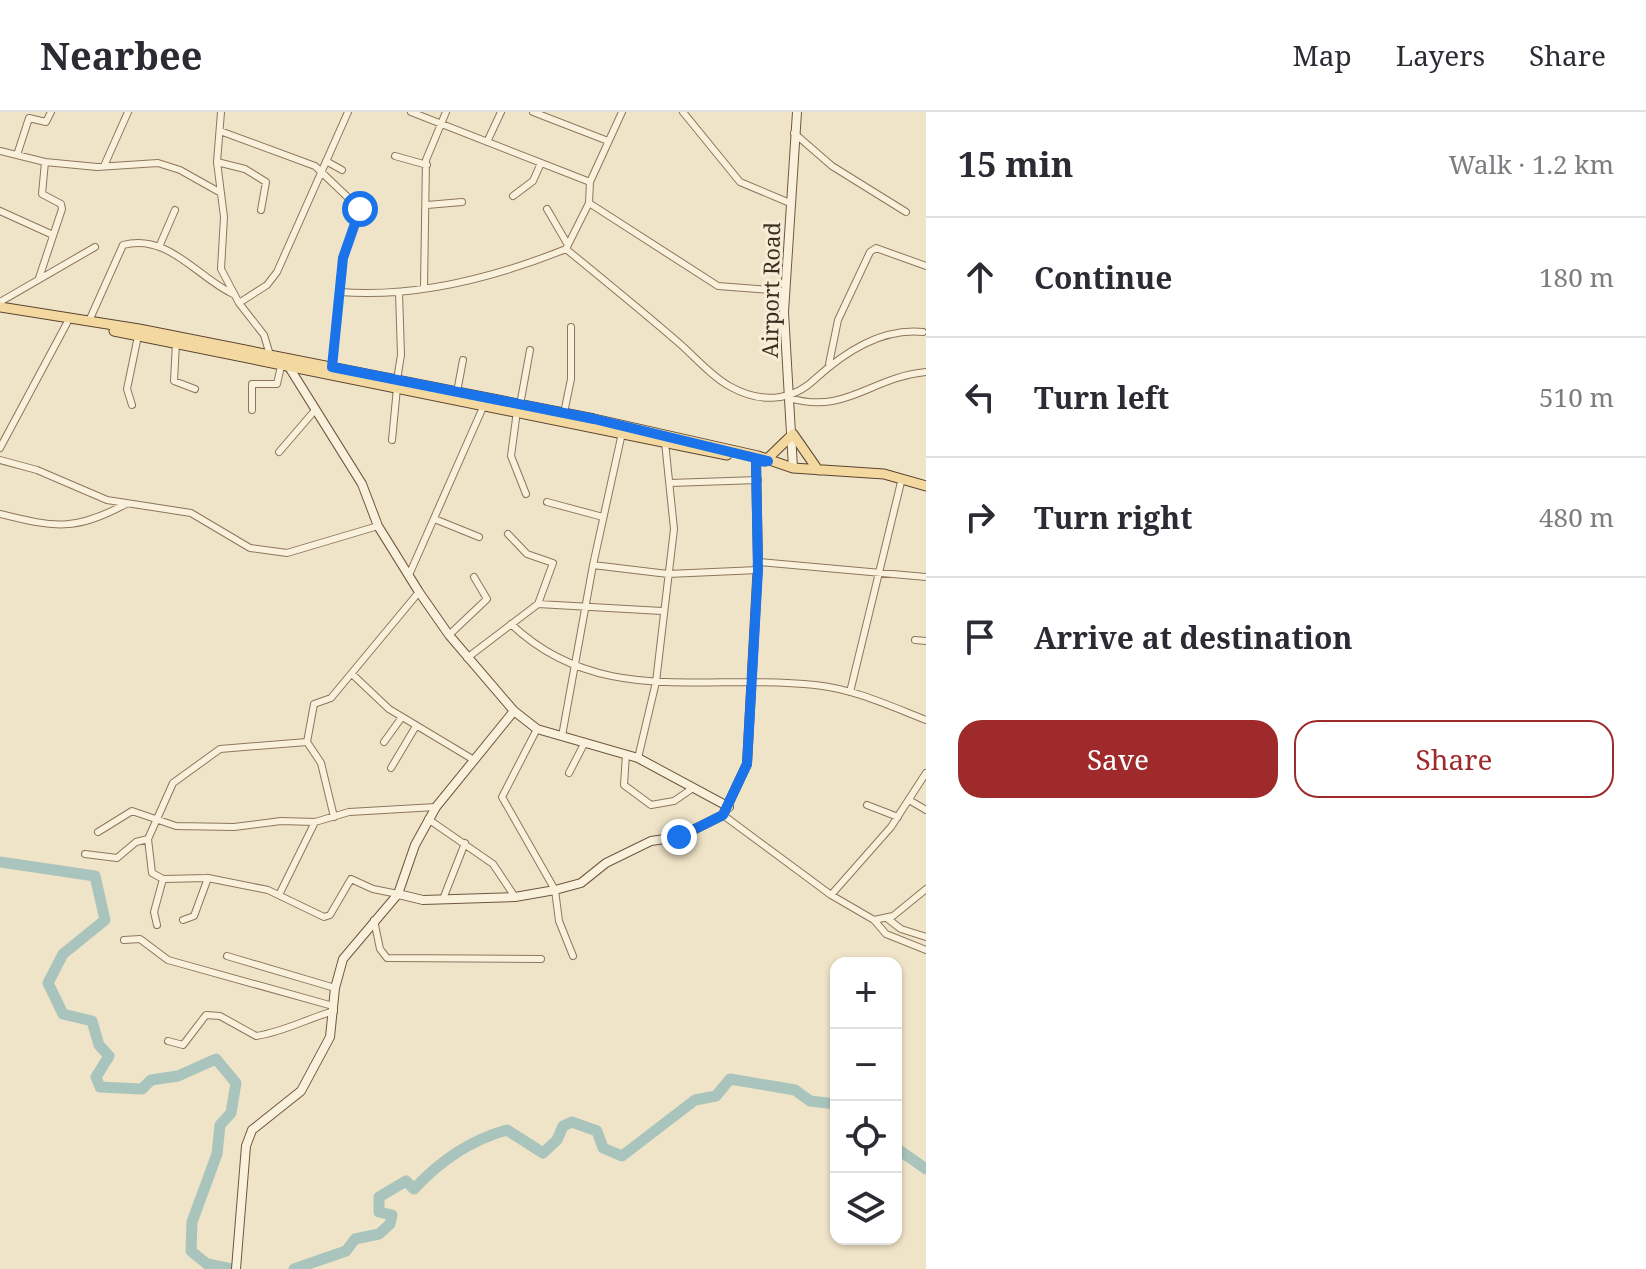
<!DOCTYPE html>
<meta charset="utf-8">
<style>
body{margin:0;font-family:"Noto Serif",serif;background:#f2f2f3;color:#2b2b33}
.controls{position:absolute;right:24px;bottom:24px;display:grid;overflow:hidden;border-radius:16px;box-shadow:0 2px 6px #0004}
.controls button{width:72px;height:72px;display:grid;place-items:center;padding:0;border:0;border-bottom:2px solid #e1e1e2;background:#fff;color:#2b2b33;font:40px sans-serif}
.stop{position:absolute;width:24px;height:24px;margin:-18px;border:6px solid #1a73e8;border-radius:50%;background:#fff}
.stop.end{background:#1a73e8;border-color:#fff;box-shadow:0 2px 8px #0008}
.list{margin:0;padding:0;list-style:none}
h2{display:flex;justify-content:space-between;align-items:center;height:104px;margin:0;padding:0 32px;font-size:34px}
h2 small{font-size:26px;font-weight:400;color:#7c7c81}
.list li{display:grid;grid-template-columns:52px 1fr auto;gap:24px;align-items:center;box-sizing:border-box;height:120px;padding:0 32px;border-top:2px solid #e1e1e2}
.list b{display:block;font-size:30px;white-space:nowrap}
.list em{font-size:26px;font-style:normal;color:#7c7c81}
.actions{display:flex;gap:16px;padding:24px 32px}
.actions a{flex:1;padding:18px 0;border:2px solid #9e2a2b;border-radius:24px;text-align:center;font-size:28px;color:#9e2a2b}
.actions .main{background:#9e2a2b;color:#fff}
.icon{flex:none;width:44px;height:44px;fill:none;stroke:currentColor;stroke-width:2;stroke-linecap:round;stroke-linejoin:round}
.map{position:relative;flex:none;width:926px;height:1157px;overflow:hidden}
header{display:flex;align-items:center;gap:48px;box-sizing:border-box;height:112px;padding:0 40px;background:#fff;border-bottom:2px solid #e1e1e2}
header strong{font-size:38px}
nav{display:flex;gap:44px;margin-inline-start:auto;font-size:28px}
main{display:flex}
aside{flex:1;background:#fff}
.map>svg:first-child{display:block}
</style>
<header>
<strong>Nearbee</strong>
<nav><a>Map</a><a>Layers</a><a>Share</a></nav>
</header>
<main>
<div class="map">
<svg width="926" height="1157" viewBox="0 0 926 1157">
<rect width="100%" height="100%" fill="#f0e4c8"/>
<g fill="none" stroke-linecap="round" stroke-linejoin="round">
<path stroke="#a9c4bc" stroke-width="11" d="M0 750 95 764 105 808 63 842 48 871 63 902 92 909 99 933 109 944 96 965 100 975 142 977 151 968 178 964 216 947 236 971 231 1001 220 1013 217 1042 192 1110 191 1139 207 1152 232 1157
M896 1036 926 1057
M294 1157 346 1139 355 1127 379 1122 390 1112 392 1103 379 1100V1085L406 1069 414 1077C440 1049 470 1028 507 1018L543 1041 557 1028 563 1014 572 1010 597 1019 603 1036 622 1044 695 988 716 984 730 967 795 978 810 989 836 992"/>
<defs>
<path id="street" d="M221 0 217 50 224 105 221 157 239 191 264 223 270 243
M411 0 590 70
M533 0 608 29
M683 0 740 70 790 91
M220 19 315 54 360 97 343 146 332 255
M794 21 832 54 906 100
M487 30 501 0
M0 39 45 50 97 55 158 51 180 58 221 81
M17 43 29 6 46 10 51 0
M395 44 427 53
M326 49 342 58
M217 50 245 57 266 70 261 98
M104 54 128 0
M513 84 533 69 541 51
M589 91 718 174 785 179
M427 93 462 90
M547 97 568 133
M0 99 53 123
M159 135 175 98
M566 137C604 168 642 199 679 231 695 245 712 265 731 275 760 291 791 290 815 267 845 240 881 216 923 220
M39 166 62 97 61 92 42 82 45 50
M424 175 426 48 446 0
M340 180C415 186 496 165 566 137L589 91 590 70 622 0
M0 190 95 135
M239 191 267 173 277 160 348 0
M89 209 123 133C168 121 197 165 233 182
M176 231 174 269 195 277
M829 252 838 208 870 140 876 136 926 154
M397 268 401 243 399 180
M457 280 463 248
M789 286C846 303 871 265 926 260
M132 293 127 277 138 224
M520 293 530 238
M252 298V272H277L281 254
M517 299 511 344 526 382
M564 301 571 267V215
M392 328 397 276
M0 336 67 211
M279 340 316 297
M0 348 37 358 107 388 191 401 250 436 287 441 378 414
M670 371 758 368
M547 390 603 405
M0 402C56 416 75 419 126 392
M437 408 479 425
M508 422 527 442 553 451 538 492
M758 450 926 465
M593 453 668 462 758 458
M409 463 484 293
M511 512C599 596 706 561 815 573 854 577 890 594 926 608
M449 523 487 487 474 465
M915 528 926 529
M467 546 538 492 662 499
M352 562 389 597 474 648
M850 580 902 366
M537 617 502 685 555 778 559 809 573 844
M562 624 593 453 622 321
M307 630 314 592 331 586 419 480
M384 630 402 605
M626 642 624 673 651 693 674 689 693 676
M638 646 656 570 674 417 665 330
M391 656 416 614
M569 661 585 630
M909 688 926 698
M867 693 898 705
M723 703 831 783 874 808 893 804 926 777
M334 705 321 651 307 630 220 637 173 671 148 727 152 761 163 767 208 766 268 778 324 805 330 803 351 767 373 777 398 782
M428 707 493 752 515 785
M98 720 132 699 176 714 234 715 281 709 315 710 349 700 436 695
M85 742 117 746 136 730 148 727
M279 783 315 710
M831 783 891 715 926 661
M443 787 465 731
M888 807 901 817 926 825
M183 808 194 804 208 766
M374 808 380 837 387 846 541 847
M874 808 886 822 926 838
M157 813 154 800 163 767
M124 828 140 827 168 848 333 894
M227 844 335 876
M168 929 183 933 206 903 220 904 256 924C284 920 306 907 334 899"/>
<path id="secondary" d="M289 255 362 372 378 414 419 480 449 523 514 599 537 617 638 646 729 695
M793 356 784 200 797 0
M398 782 423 788 515 785 555 778 581 771 606 751 651 729 679 725 723 703 747 652 758 450 756 350
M236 1157 246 1034 252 1018 301 979 330 925 335 876 343 847 398 782 415 733 436 695 514 599"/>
<path id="primary" d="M0 195 139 217 594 307 758 344 793 356 884 362 926 374
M114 219 727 343
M765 349 793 322 818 358"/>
</defs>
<use href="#street" stroke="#8d765c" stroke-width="8"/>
<use href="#secondary" stroke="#6f573f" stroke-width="10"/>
<use href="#primary" stroke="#5b4430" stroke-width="11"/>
<use href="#street" stroke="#faf1dc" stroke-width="6"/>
<use href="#secondary" stroke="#faf1dc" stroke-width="8"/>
<use href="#primary" stroke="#f3d9a0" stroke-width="9"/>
</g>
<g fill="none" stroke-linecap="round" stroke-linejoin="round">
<path stroke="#1a73e8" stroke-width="10" d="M360 97 343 146 332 255 594 307 768 349 756 350 758 458 747 652 723 703 679 725"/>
</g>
<g text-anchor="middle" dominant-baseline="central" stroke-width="6" stroke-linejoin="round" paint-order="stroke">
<g font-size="22" fill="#3d2e20" stroke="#f7eed8">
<text transform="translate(770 178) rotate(-89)">Airport Road</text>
</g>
</g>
</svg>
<div class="controls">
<button>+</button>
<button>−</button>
<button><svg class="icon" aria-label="locate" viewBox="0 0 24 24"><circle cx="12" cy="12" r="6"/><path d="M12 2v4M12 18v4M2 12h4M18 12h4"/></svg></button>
<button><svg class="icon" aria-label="layers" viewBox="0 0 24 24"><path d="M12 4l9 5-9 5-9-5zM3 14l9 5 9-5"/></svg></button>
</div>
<div class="stop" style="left:360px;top:97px"></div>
<div class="stop end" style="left:679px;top:725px"></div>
</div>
<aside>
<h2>15 min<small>Walk · 1.2 km</small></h2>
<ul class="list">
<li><svg class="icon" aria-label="ahead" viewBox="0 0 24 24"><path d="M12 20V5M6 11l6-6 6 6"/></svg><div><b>Continue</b></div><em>180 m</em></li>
<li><svg class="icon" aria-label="left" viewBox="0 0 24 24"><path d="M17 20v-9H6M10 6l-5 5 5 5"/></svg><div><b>Turn left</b></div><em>510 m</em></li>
<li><svg class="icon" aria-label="right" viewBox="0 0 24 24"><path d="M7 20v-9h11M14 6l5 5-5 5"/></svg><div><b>Turn right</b></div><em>480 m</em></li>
<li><svg class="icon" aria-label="arrive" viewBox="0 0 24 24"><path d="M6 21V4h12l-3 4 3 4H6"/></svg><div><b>Arrive at destination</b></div></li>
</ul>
<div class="actions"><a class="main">Save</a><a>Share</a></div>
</aside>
</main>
